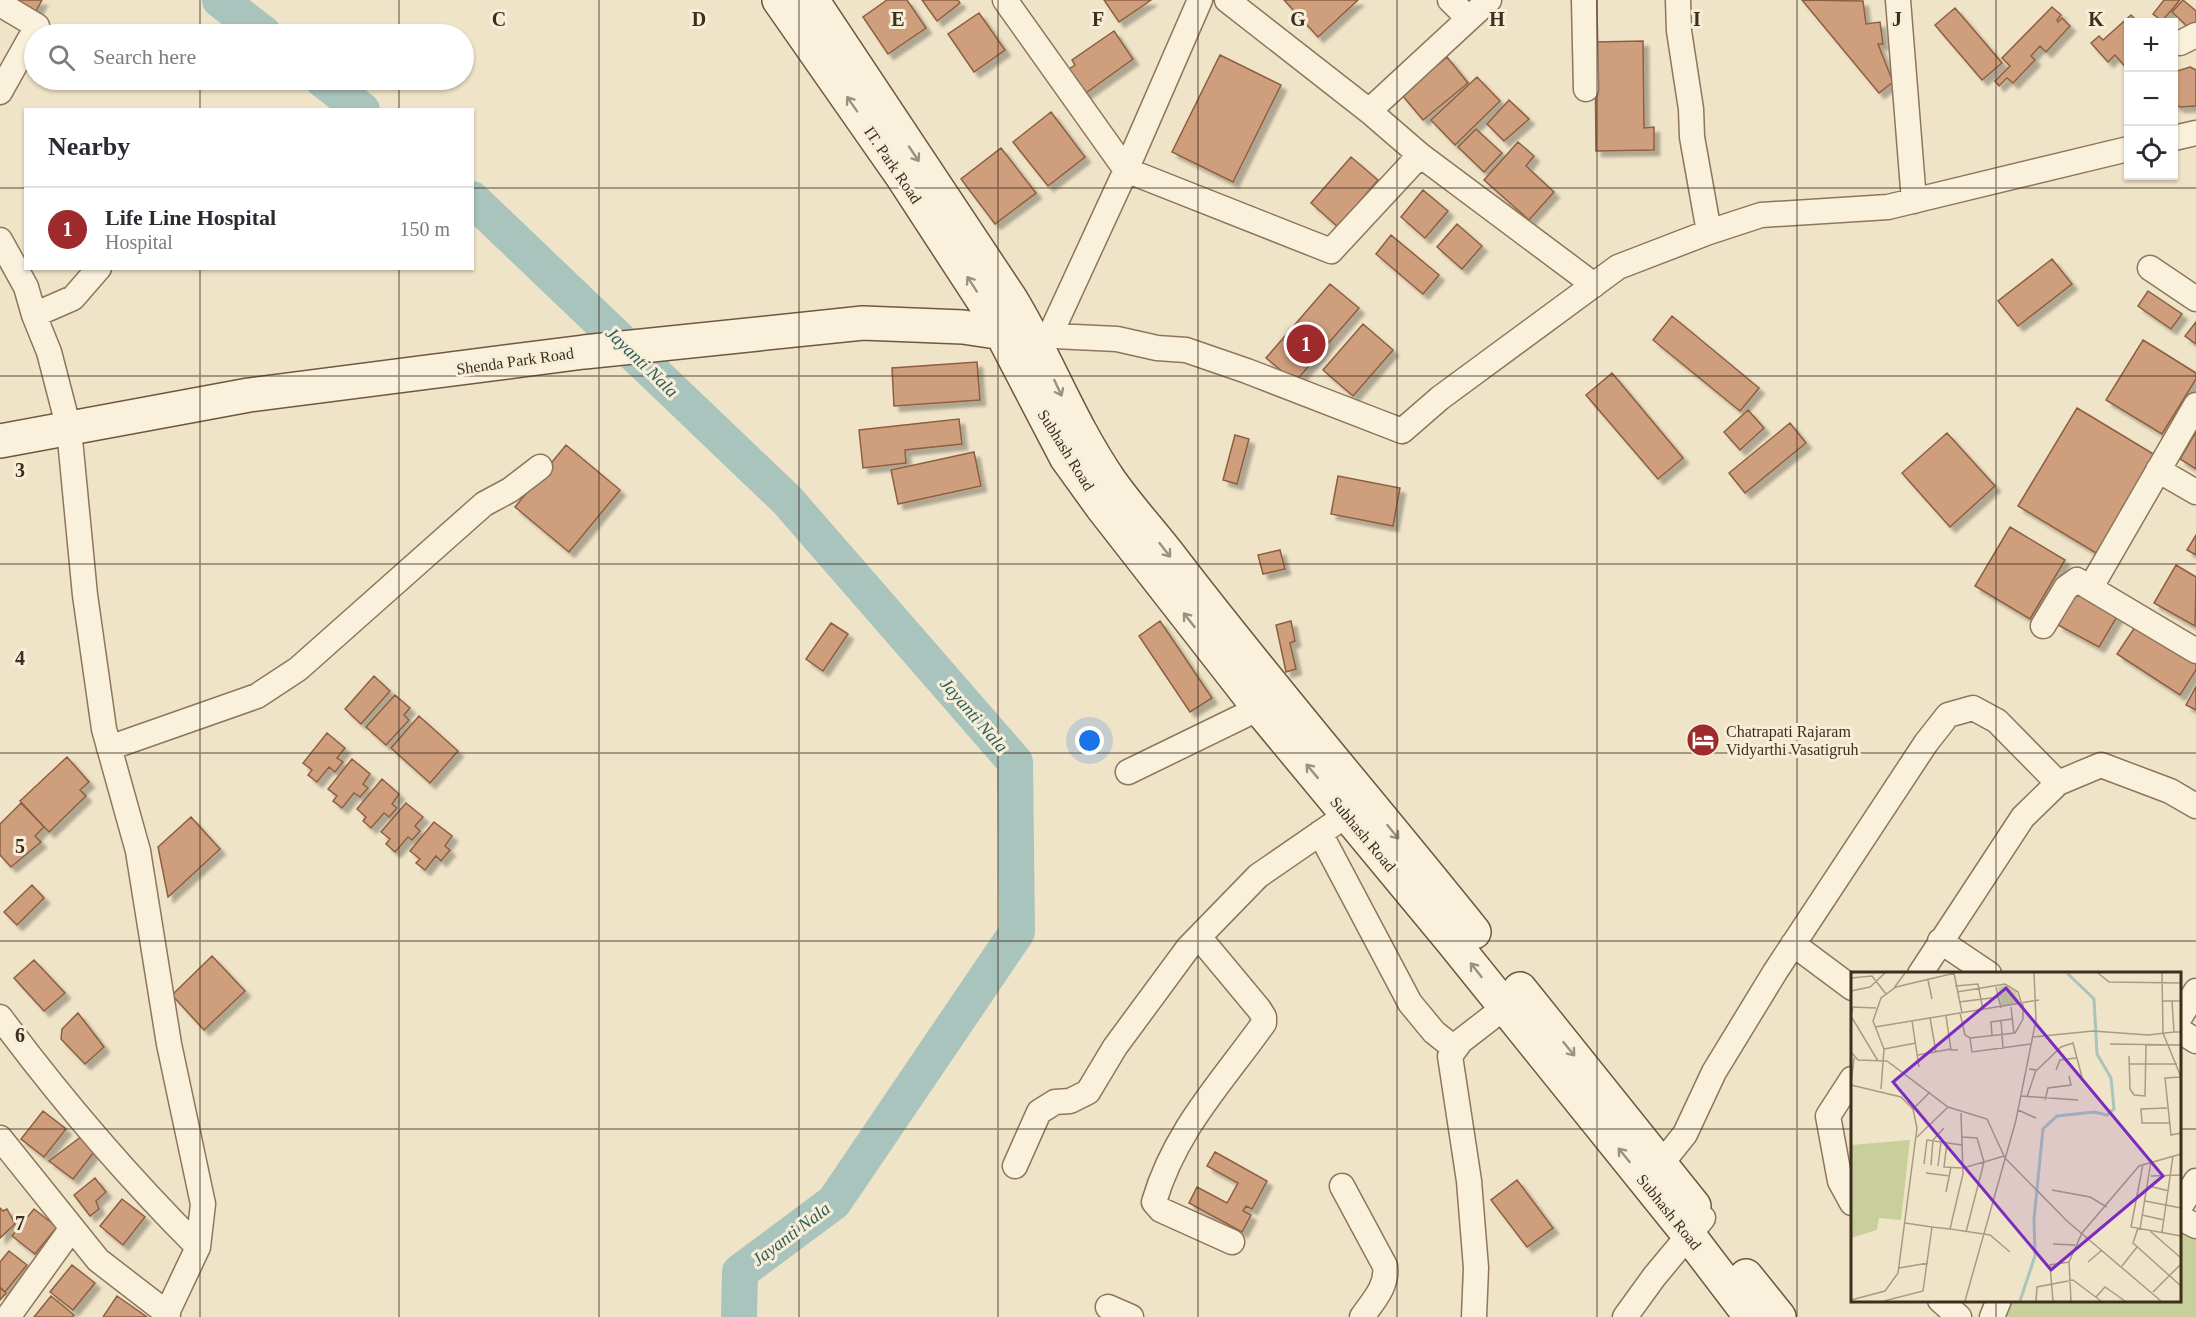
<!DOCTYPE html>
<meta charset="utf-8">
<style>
body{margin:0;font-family:Georgia,serif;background:#f7f7f7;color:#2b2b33}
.controls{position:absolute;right:18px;top:18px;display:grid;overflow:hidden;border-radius:0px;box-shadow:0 2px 4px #0004}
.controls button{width:54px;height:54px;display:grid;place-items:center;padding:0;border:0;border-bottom:2px solid #e1e1e2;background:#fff;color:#2b2b33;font:30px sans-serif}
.you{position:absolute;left:1090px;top:741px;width:21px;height:21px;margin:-15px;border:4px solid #fff;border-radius:50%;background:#1a73e8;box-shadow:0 0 0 9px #1a73e833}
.badge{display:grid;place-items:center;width:39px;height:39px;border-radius:50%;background:#9e2a2b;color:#fff;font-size:20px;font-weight:700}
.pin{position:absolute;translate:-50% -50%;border:3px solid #fff;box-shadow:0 2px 6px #0006}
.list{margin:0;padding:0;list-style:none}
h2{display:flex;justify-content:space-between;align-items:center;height:78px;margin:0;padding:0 24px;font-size:26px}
h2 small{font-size:20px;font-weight:400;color:#7c7c81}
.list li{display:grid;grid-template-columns:39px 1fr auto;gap:18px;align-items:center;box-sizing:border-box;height:84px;padding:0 24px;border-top:2px solid #e1e1e2}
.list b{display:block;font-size:22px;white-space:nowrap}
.list p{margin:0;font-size:20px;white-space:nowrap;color:#7c7c81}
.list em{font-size:20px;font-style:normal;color:#7c7c81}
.icon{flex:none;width:33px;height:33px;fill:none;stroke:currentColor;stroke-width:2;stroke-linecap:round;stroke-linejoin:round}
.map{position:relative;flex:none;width:2196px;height:1317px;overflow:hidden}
.search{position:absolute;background:#fff;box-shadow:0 2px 4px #0004;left:24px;top:24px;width:450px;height:66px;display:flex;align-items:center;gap:15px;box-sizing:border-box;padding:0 21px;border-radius:33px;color:#7c7c81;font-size:22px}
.panel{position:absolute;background:#fff;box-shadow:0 2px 4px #0004;left:24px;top:108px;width:450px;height:162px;border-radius:0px}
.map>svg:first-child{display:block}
</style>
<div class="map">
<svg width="2196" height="1317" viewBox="0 0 2196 1317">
<defs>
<filter id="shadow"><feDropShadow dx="5.5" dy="5.5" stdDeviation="1.5" flood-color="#0004"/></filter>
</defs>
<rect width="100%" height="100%" fill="#f0e4c8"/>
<path fill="#c9cf9b" d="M2180 1228 2196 1235V1317H2003L2011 1301 2180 1300Z"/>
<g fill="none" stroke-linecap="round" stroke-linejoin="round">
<path stroke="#a9c4bc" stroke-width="36" d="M220 0 264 34
M323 80 362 110
M472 199 787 500 1015 762 1017 932 834 1202 740 1272 739 1317"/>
</g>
<path fill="#cf9f7d" stroke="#8d5f41" stroke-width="1.5" filter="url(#shadow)" d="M12 0H42L35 13Z
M887 0H907L926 28 888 54 863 17Z
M922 0H958L960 3 937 21Z
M1104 0H1151L1119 22Z
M1284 0H1358L1318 37Z
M1802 0 1863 1 1866 24 1880 22 1883 44H1878L1893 82 1879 93Z
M2164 0H2180L2162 21 2153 14Z
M2183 0 2196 11V26L2192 31 2172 12Z
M2052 7 2061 15 2057 20 2058 22 2062 18 2070 26 2046 52 2040 46 2031 56 2035 60 2013 83 2007 78 1999 86 1995 81 2010 66 2002 58Z
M1955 8 2002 63 1982 80 1935 25Z
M979 13 1005 50 974 72 948 34Z
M2131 15 2138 22H2128V70L2115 55 2108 62 2091 43 2099 36 2103 40Z
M1114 31 1133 59 1083 95 1066 71 1075 65 1072 60Z
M1643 41 1644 128 1654 127V150L1596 151 1595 42Z
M1220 55 1281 85 1233 182 1172 152Z
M1447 57 1468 83 1423 120 1402 95Z
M2190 67 2196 70V106L2180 107 2174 104V72Z
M1477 77 1500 101 1455 145 1431 120Z
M1509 100 1529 119 1504 141 1487 124Z
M1051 112 1085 157 1048 186 1013 142Z
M1476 129 1502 153 1484 172 1458 147Z
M1518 142 1534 156 1526 166 1554 192 1529 220 1484 180Z
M1001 148 1036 193 995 224 961 179Z
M1351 157 1378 180 1338 227 1311 203Z
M1423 190 1448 211 1425 238 1401 217Z
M1457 224 1482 246 1462 269 1437 247Z
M1391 235 1439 275 1423 294 1376 254Z
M2052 259 2072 284 2018 326 1998 301Z
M1330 284 1359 308 1295 382 1266 358Z
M2148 291 2182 314 2171 329 2138 306Z
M1672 316 1759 388 1740 411 1653 340Z
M2196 322V344L2185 336Z
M1363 324 1393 350 1353 396 1323 370Z
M2143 340 2196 373V379L2162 434 2106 400Z
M977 362 980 400 894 406 892 368Z
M1612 373 1683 458 1658 479 1586 395Z
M2077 408 2160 458 2101 556 2018 506Z
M1748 410 1764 428 1740 450 1724 432Z
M959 419 962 444 905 450 906 463 863 468 859 430Z
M1790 423 1806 443 1745 493 1729 473Z
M2196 432V469L2180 459Z
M1947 433 1995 486 1950 527 1902 473Z
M1235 435 1249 439 1237 484 1223 480Z
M566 445 620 490 569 552 515 507Z
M974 452 981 486 898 504 891 470Z
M1338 476 1400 488 1393 526 1331 514Z
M2010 527 2065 560 2030 619 1975 586Z
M2196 535V555L2187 550Z
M1280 550 1285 569 1263 574 1258 555Z
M2176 565 2196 577 2195 626 2154 603Z
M2080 587 2121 610 2099 647 2058 625Z
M1160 621 1212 698 1190 712 1139 636Z
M1291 621 1295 641 1290 643 1296 669 1286 672 1276 625Z
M831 623 848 634 823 671 806 659Z
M2137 624 2196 662V670L2180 695 2117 654Z
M374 676 390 691 361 724 345 709Z
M2196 687V710L2186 705Z
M395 695 410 708 404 715 409 720 386 745 366 727Z
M419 716 458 751 430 783 391 748Z
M327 733 345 748 337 758 343 762 335 772 329 767 317 782 308 775 312 770 303 763Z
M67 757 89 782 80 790 86 796 49 832 20 801Z
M352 759 370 774 363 784 368 788 360 797 354 793 342 808 333 801 337 796 328 789Z
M382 779 399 794 392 804 397 808 389 817 384 813 371 828 363 821 366 817 357 809Z
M21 803 44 827 35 836 41 842 11 867 0 855V824Z
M406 803 423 817 415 826 420 831 412 840 408 837 395 852 386 844 390 839 381 832Z
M191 817 220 849 168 897 158 847Z
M434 822 452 836 445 846 450 850 441 861 436 856 425 870 416 863 420 859 410 851Z
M32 885 44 898 17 925 4 912Z
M212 956 245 991 204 1030 172 995Z
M34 960 65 993 44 1011 14 978Z
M78 1013 104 1047 85 1064 61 1039 62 1029Z
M43 1111 66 1129 44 1157 21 1139Z
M82 1136 94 1152 73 1179 49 1161Z
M1215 1152 1267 1181 1252 1209 1246 1206 1243 1211 1251 1215 1242 1232 1189 1203 1197 1187 1227 1203 1238 1183 1207 1166Z
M95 1178 106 1192 96 1201 99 1209 90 1216 74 1195Z
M1517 1180 1553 1228 1527 1247 1491 1200Z
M122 1199 145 1217 123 1245 100 1226Z
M0 1208 3 1211 7 1209 15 1224 0 1238Z
M34 1209 57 1227 35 1254 12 1236Z
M9 1251 27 1265 5 1292 0 1287V1262Z
M72 1265 95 1283 73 1310 50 1292Z
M0 1288 6 1293 0 1300Z
M51 1296 74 1315 72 1317H34Z
M117 1296 147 1317H103Z"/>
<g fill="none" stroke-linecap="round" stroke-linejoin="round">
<defs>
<path id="street" d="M1005 0 1126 170 1050 335
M1200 0 1126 170 1331 251 1420 155
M1227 0 1369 111 1420 155 1594 285
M1450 0 1468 18
M1584 0 1586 89
M1678 0 1679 31 1691 109 1692 137 1709 232
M1898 0 1914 201
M0 4 37 26 0 92
M2180 43 2196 35
M1369 111 1489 0
M2174 138 2196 133
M0 240 26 287 34 315 49 352 69 429 85 595 104 729 138 851 169 1044 203 1204 198 1247 165 1317
M2150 268 2196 299
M34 315 73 298 99 268
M1033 335 1117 339 1157 348 1186 350 1247 371 1402 431 1440 398 1618 267 1709 232 1761 215 1888 207 2128 149
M2158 470 2196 492
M2091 587 2196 405
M2043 626 2066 588 2077 580 2196 651
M109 748 257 696 298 669 484 504 510 490 540 467
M1128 772 1274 701
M1320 833 1410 1003 1434 1032 1454 1048
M1199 937 1259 1009 1264 1017V1023C1222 1082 1175 1130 1154 1202L1161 1210 1232 1242
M1940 941 1989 974
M1793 944 1852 988
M1920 974 2023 817 2058 783 2101 765 2170 791 2196 806
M0 1017C61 1099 126 1175 198 1247
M2180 1017 2196 991
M2180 1031 2196 1041
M1852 1079 1828 1116 1840 1181 1852 1203
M0 1138 98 1260 168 1314
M1661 1164 1685 1134 1714 1072 1775 972 1926 743 1948 715 1973 708 1997 721 2058 783
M1015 1166 1039 1112 1055 1102 1070 1101 1088 1092 1115 1047 1188 948 1258 876 1361 805
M1342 1186 1385 1266C1388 1286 1373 1301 1362 1317
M2180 1207 2196 1181
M2180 1218 2196 1226
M1940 1300 1959 1317
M1108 1307 1131 1317
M8 1317 72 1228
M1474 1317 1476 1268 1469 1181 1450 1056 1461 1041 1505 1007
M1625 1317 1654 1277 1703 1218
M1992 1317 1999 1300"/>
<path id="secondary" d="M779 0 902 176 990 311 1066 457 1102 507 1259 708 1452 941 1684 1229 1751 1317
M812 0 1010 298C1047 358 1070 423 1110 481 1129 508 1152 533 1172 559 1269 686 1374 807 1474 932
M0 441 249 395 584 352 863 323 963 327 1016 335
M1520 989 1694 1206
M1746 1276 1779 1317"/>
</defs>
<use href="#street" stroke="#8d765c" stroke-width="27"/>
<use href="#secondary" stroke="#6f573f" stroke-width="36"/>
<use href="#street" stroke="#faf1dc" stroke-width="24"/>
<use href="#secondary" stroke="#faf1dc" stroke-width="33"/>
</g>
<defs><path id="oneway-shaft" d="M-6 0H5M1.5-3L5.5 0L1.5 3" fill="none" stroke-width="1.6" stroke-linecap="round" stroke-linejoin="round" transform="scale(1.5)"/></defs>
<g stroke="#9c907e">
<use href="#oneway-shaft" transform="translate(852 104) rotate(-125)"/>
<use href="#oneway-shaft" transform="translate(914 154) rotate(56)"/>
<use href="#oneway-shaft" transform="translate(972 284) rotate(-123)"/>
<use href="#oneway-shaft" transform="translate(1058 388) rotate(65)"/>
<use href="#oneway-shaft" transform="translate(1165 550) rotate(52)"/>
<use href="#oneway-shaft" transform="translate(1189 620) rotate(-128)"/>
<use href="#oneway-shaft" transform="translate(1312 771) rotate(-130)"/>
<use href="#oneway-shaft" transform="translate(1393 832) rotate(51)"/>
<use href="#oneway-shaft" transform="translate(1476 970) rotate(-128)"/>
<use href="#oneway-shaft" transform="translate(1569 1049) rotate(51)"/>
<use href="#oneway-shaft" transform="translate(1624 1155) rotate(-129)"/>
</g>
<path fill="none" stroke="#3d2e20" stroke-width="1.5" stroke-opacity="0.55" d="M200 0V34M399 0V34M599 0V1317M799 0V1317M998 0V1317M1198 0V1317M1397 0V1317M1597 0V1317M1797 0V1317M1996 0V974M200 80V110M399 80V110M0 188H26M472 188H2196M200 268V1317M399 268V1317M0 376H2196M0 564H2196M0 753H2196M0 941H2196M0 1129H1852M2180 1129H2196M1996 1300V1317"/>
<defs>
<symbol id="hotel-disc" viewBox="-11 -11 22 22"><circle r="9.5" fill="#9e2a2b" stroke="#f7eed8"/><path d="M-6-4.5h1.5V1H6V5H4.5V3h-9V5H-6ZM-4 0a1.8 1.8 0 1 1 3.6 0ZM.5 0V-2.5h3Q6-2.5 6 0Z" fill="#fff"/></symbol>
</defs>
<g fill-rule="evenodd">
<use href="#hotel-disc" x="1684" y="721" width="38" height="38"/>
</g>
<g text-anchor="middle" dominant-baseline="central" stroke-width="6" stroke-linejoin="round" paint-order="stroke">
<g font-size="16" fill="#3d2e20" stroke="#f7eed8">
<text transform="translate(893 165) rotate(56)">IT. Park Road</text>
<text transform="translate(515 361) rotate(-8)">Shenda Park Road</text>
<text transform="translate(1066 450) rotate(58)">Subhash Road</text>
<text transform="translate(1363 834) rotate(50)">Subhash Road</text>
<text transform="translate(1669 1212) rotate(51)">Subhash Road</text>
</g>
<g font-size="16" fill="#3d2e20" stroke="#f7eed8" text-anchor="start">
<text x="1726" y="731">Chatrapati Rajaram<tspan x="1726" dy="18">Vidyarthi Vasatigruh</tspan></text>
</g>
<g font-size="18" font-style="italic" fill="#2f5d5a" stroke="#f7eed8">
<text transform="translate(642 362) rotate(44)">Jayanti Nala</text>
<text transform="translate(974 715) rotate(49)">Jayanti Nala</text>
<text transform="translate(791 1234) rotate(-37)">Jayanti Nala</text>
</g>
</g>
<g transform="translate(1851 972)">
<rect width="330" height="330" fill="#f0e4c8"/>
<path d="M154 13 165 20 169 32 151 35 147 15ZM59 168 50 248 28 246 26 258 0 266V173Z" fill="#c9cf9b"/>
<path fill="none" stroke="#a9c4bc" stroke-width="3" d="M169 329 184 284 183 247 192 157 206 144 243 140 256 143 263 137 260 106 246 82 243 27 216 1"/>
<path fill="none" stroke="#a89b85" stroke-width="1.5" d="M103 1 111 41M247 1 258 10 330 11M311 1 312 61 330 105M0 6 21 4 35 22M77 8 81 27M104 14 127 12 132 38M145 15 150 36M43 16 54 1M0 19 19 15 34 1M106 20 154 12 167 20 171 33M311 29H330M321 29 323 60H330M108 30 148 25M160 35 163 62M25 36 2 35 0 44 27 89M109 41 114 63 119 66 164 61 172 47V32M95 44 100 78H107M79 46 85 80M150 48 152 77M61 49 68 95M24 55 188 28M141 64 140 50 161 47M182 65 242 59 297 63 323 60M119 66 121 80 180 72M259 72 330 73M33 77 65 71M0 80 7 88 36 89 97 135 136 147 154 186M67 83 100 77M278 84 279 117 283 123 294 124 295 73M278 92H326M178 97 186 98 210 75 222 71 232 109M205 98 209 88 225 86M330 105 314 106 320 163 330 161M0 113 50 125 62 137 66 156 47 301 34 319 0 328M0 113 3 86M30 117 33 77 22 49 30 26 45 15 104 1M170 124 227 128M176 125 185 98M194 128 197 116 220 113 218 104M316 136 290 137 291 151H318M62 137 79 120M167 138 185 146M110 141 112 202 99 257 139 263 159 280M66 165 97 135M96 171 93 195 112 196 133 190 126 166 111 165M154 186 216 249 310 329M73 192 76 168 111 173M292 192 280 255 330 264M80 193 82 168 93 156M87 194 90 170M75 201 99 204M300 204 330 203M298 214 318 219M201 218 239 225 256 235M95 220 100 195M294 229 330 236M291 243 313 248M54 251 81 255M287 256 282 271 330 314M289 257 300 189M299 259 330 286M115 260 133 190 153 184M311 260 322 184M202 272 224 273M237 290 251 278M271 294 286 275M48 296 77 291M302 320 330 292M245 325 254 315 274 329M33 329 72 319 81 255 99 257M114 329 165 148 185 48 183 1M185 329 186 315 222 308 250 329M202 329 199 293 218 290M220 329 218 290 231 261 288 194 330 182"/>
<path fill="#7b2cbf" fill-opacity="0.15" stroke="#7b2cbf" stroke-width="3" d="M155 16 312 204 200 298 42 110Z"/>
<rect width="330" height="330" fill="none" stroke="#3d2e20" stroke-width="3"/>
</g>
<g font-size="20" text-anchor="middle" font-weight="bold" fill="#3d2e20" stroke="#f7eed8" stroke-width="6" stroke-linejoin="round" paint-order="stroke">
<text x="499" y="26">C</text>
<text x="699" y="26">D</text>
<text x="898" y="26">E</text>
<text x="1098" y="26">F</text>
<text x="1298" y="26">G</text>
<text x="1497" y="26">H</text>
<text x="1697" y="26">I</text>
<text x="1897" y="26">J</text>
<text x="2096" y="26">K</text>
<text x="20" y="477">3</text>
<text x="20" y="665">4</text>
<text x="20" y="853">5</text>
<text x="20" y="1042">6</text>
<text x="20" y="1230">7</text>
</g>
</svg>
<div class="controls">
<button>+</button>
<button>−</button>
<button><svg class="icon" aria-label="locate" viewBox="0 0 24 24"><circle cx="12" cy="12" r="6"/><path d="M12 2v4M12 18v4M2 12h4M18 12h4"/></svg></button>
</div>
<div class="you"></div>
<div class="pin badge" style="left:1306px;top:344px">1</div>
<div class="search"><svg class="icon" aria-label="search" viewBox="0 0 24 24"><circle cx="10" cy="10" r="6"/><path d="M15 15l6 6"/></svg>Search here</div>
<section class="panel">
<h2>Nearby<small></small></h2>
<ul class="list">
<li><span class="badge">1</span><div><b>Life Line Hospital</b><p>Hospital</p></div><em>150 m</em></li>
</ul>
</section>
</div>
